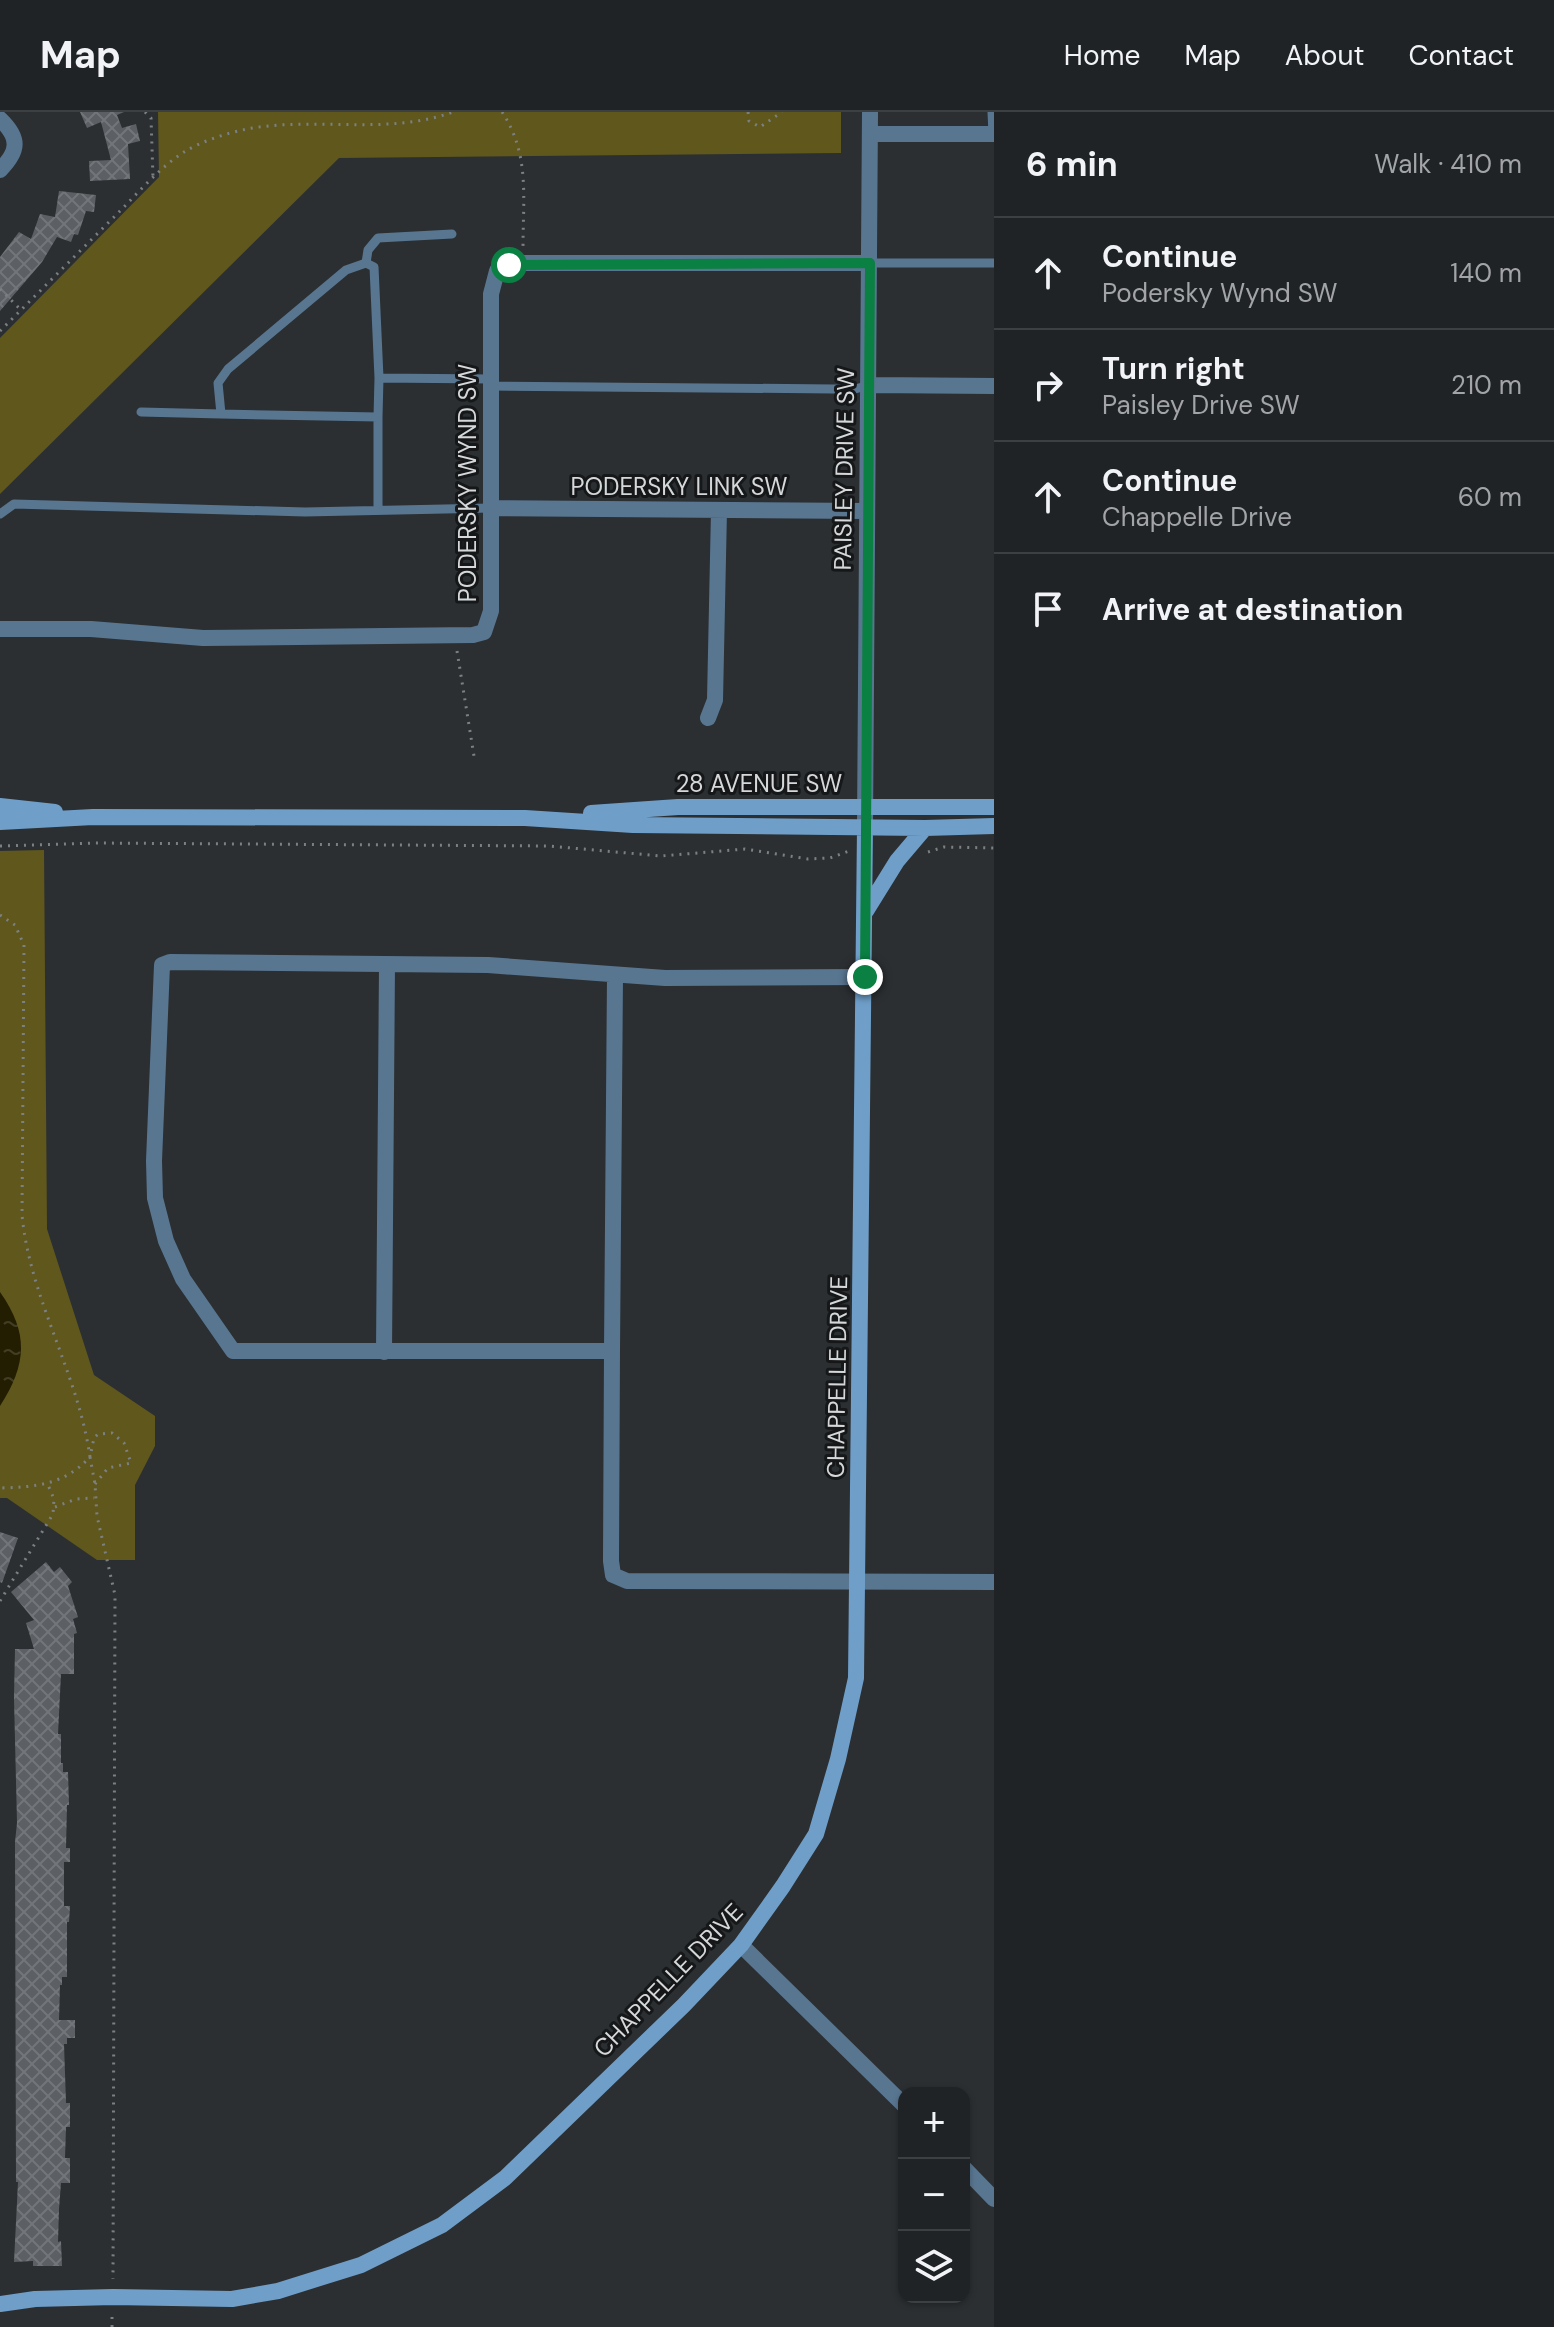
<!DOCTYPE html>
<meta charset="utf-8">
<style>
body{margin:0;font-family:"DM Sans",sans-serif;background:#282b2e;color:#f1f3f6}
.controls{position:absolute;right:24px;bottom:24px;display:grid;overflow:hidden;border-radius:16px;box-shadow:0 2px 6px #0004}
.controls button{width:72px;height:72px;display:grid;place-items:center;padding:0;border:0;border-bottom:2px solid #3d4043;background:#202326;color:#f1f3f6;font:40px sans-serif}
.stop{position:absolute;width:24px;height:24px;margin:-18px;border:6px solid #0b8043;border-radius:50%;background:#fff}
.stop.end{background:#0b8043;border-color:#fff;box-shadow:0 2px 8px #0008}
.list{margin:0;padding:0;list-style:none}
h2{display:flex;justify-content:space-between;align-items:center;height:104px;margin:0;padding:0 32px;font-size:34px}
h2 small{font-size:26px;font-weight:400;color:#a2a4a7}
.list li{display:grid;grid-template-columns:52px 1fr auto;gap:24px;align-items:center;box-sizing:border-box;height:112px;padding:0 32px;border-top:2px solid #3d4043}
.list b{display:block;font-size:30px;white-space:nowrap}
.list p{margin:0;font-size:26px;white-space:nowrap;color:#a2a4a7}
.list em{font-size:26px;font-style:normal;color:#a2a4a7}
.icon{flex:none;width:44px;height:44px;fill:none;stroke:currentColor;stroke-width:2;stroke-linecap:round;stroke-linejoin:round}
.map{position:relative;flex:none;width:994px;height:2215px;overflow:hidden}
header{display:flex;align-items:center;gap:48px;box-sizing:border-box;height:112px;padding:0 40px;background:#202326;border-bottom:2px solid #3d4043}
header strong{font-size:38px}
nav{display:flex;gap:44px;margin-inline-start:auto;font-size:28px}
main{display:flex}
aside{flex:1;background:#202326}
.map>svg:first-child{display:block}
</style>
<header>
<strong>Map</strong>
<nav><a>Home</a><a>Map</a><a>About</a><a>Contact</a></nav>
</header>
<main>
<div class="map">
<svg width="994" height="2215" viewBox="0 0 994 2215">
<defs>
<pattern id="water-ripples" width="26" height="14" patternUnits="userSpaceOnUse" patternTransform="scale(2)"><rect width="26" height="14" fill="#231e01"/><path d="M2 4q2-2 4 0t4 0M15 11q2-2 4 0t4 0" fill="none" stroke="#423e25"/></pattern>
<pattern id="building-cross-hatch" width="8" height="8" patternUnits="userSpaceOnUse" patternTransform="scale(2)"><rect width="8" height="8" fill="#5c6064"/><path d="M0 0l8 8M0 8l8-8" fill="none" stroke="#72767a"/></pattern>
</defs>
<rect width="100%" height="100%" fill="#2b2f32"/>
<path fill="#60571d" d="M158 0H841V41L339 46 0 382V226L159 65Z
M44 738 47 1117 94 1263 155 1304V1334L135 1373V1448H97L7 1386H0V739Z"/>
<path fill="url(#water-ripples)" d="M0 1180C29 1221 27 1252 0 1294Z"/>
<path fill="url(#building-cross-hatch)" d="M80 0H124L117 3 122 16 136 12 140 29 128 32 130 67 90 69 89 49 111 48 101 10 87 16Z
M59 79 96 83 94 100 86 99 78 123 74 122 71 130 57 125 42 150 0 199V145L19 120 31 127 40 102 55 105Z
M0 1420 18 1426 2 1471 0 1470Z
M46 1450 54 1460 60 1455 72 1470 68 1474 78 1505 73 1507 77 1521 74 1522V1562H61L58 1622H61V1651H63V1660H68L69 1693H67L66 1736H70V1750H64V1794H70L69 1810H67V1865H62V1873H60L59 1908H75V1926H67V1932H64L66 1991H70V2015H66L65 2046H70V2071H61L59 2097 58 2130 61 2129 62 2154H33V2149L14 2150 18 2070H16L15 1730 17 1711 14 1586 15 1537H34L26 1511 34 1508 11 1480Z"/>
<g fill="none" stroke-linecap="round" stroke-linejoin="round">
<path stroke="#7c8082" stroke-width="3" stroke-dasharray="2 6" stroke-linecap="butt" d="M145 0 151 6 153 66
M502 0C530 42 523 86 523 135
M748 0 749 9 760 15 782 0
M0 177 21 198
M0 219C39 180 78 141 117 102 138 81 159 56 184 40 202 29 227 21 247 17 316 4 386 24 453 0
M457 539 474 644
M759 676 773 677
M0 734 95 731 549 734 661 744 745 737 808 747 830 746 849 739
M928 740 944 735 994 736
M0 803 15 813 24 833 22 1103C30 1187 78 1261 90 1345 64 1373 36 1375 0 1376
M95 1372 108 1356 131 1351 124 1331 112 1321 98 1322 94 1326 90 1345 95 1372 97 1404 115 1483 113 2167
M55 1395 76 1387 94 1386
M0 1489 53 1402 54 1387 48 1373
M112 2215V2203"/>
<path stroke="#597691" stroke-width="9" d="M992 0 993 22
M366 151 368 138 378 126 452 122
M870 151H994
M379 266 378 305 221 302 218 271 228 257 346 158 366 151 374 155 379 266 491 267
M491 274 834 277H855L870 273
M141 300 221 302
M378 305V398
M0 402 14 392 305 400 491 396"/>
<path stroke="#597691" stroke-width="16" d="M0 7C20 26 19 39 0 58
M870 22H994
M870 273 994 274
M491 396 867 399
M0 517H91L203 526 473 523 484 520 491 499V182L497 159 509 153 523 151H870
M708 606 715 588 719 398
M865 715 870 0
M615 864 612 1239H233L183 1167 166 1129 155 1086 154 1049 162 853 170 850 488 853 665 866 865 865
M612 1239 611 1449 613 1463 627 1469 994 1470
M384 1240 387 853
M741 1833 904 1993
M964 2056 994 2087"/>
<path stroke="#6f9fc9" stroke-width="16" d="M0 694 55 700
M591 701 678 695H994
M0 710 93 705 525 706 633 713 925 716 994 714
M866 799 897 749 925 716
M0 2192 35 2187 113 2185 232 2187 278 2179 361 2153 442 2113 505 2066 684 1893 741 1833 783 1774 816 1722 838 1647 856 1566 865 715"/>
</g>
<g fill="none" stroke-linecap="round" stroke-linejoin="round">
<path stroke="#0b8043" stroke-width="10" d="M509 153 870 151 865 865"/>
</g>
<g text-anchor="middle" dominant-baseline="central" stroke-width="6" stroke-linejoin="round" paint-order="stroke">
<g font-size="24" fill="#d5d8da" stroke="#151718">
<text transform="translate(844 357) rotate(-89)">PAISLEY DRIVE SW</text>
<text transform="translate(467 371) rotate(-90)">PODERSKY WYND SW</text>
<text x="679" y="374">PODERSKY LINK SW</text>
<text x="759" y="671">28 AVENUE SW</text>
<text transform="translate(837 1265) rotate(-89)">CHAPPELLE DRIVE</text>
<text transform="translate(668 1868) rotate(-46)">CHAPPELLE DRIVE</text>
</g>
</g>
</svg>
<div class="controls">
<button>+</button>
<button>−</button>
<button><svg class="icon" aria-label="layers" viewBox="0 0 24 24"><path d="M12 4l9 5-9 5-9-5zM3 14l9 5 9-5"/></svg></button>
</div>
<div class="stop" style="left:509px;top:153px"></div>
<div class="stop end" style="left:865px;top:865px"></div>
</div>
<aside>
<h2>6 min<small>Walk · 410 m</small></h2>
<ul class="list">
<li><svg class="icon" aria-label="ahead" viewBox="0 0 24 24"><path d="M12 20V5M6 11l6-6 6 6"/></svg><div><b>Continue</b><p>Podersky Wynd SW</p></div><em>140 m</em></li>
<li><svg class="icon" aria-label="right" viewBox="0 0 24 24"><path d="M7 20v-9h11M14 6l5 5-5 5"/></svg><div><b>Turn right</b><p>Paisley Drive SW</p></div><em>210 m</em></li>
<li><svg class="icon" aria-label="ahead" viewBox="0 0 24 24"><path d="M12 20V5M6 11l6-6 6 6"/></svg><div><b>Continue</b><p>Chappelle Drive</p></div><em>60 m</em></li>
<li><svg class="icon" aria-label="arrive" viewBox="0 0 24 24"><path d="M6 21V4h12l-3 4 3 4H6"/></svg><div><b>Arrive at destination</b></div></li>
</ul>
</aside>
</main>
